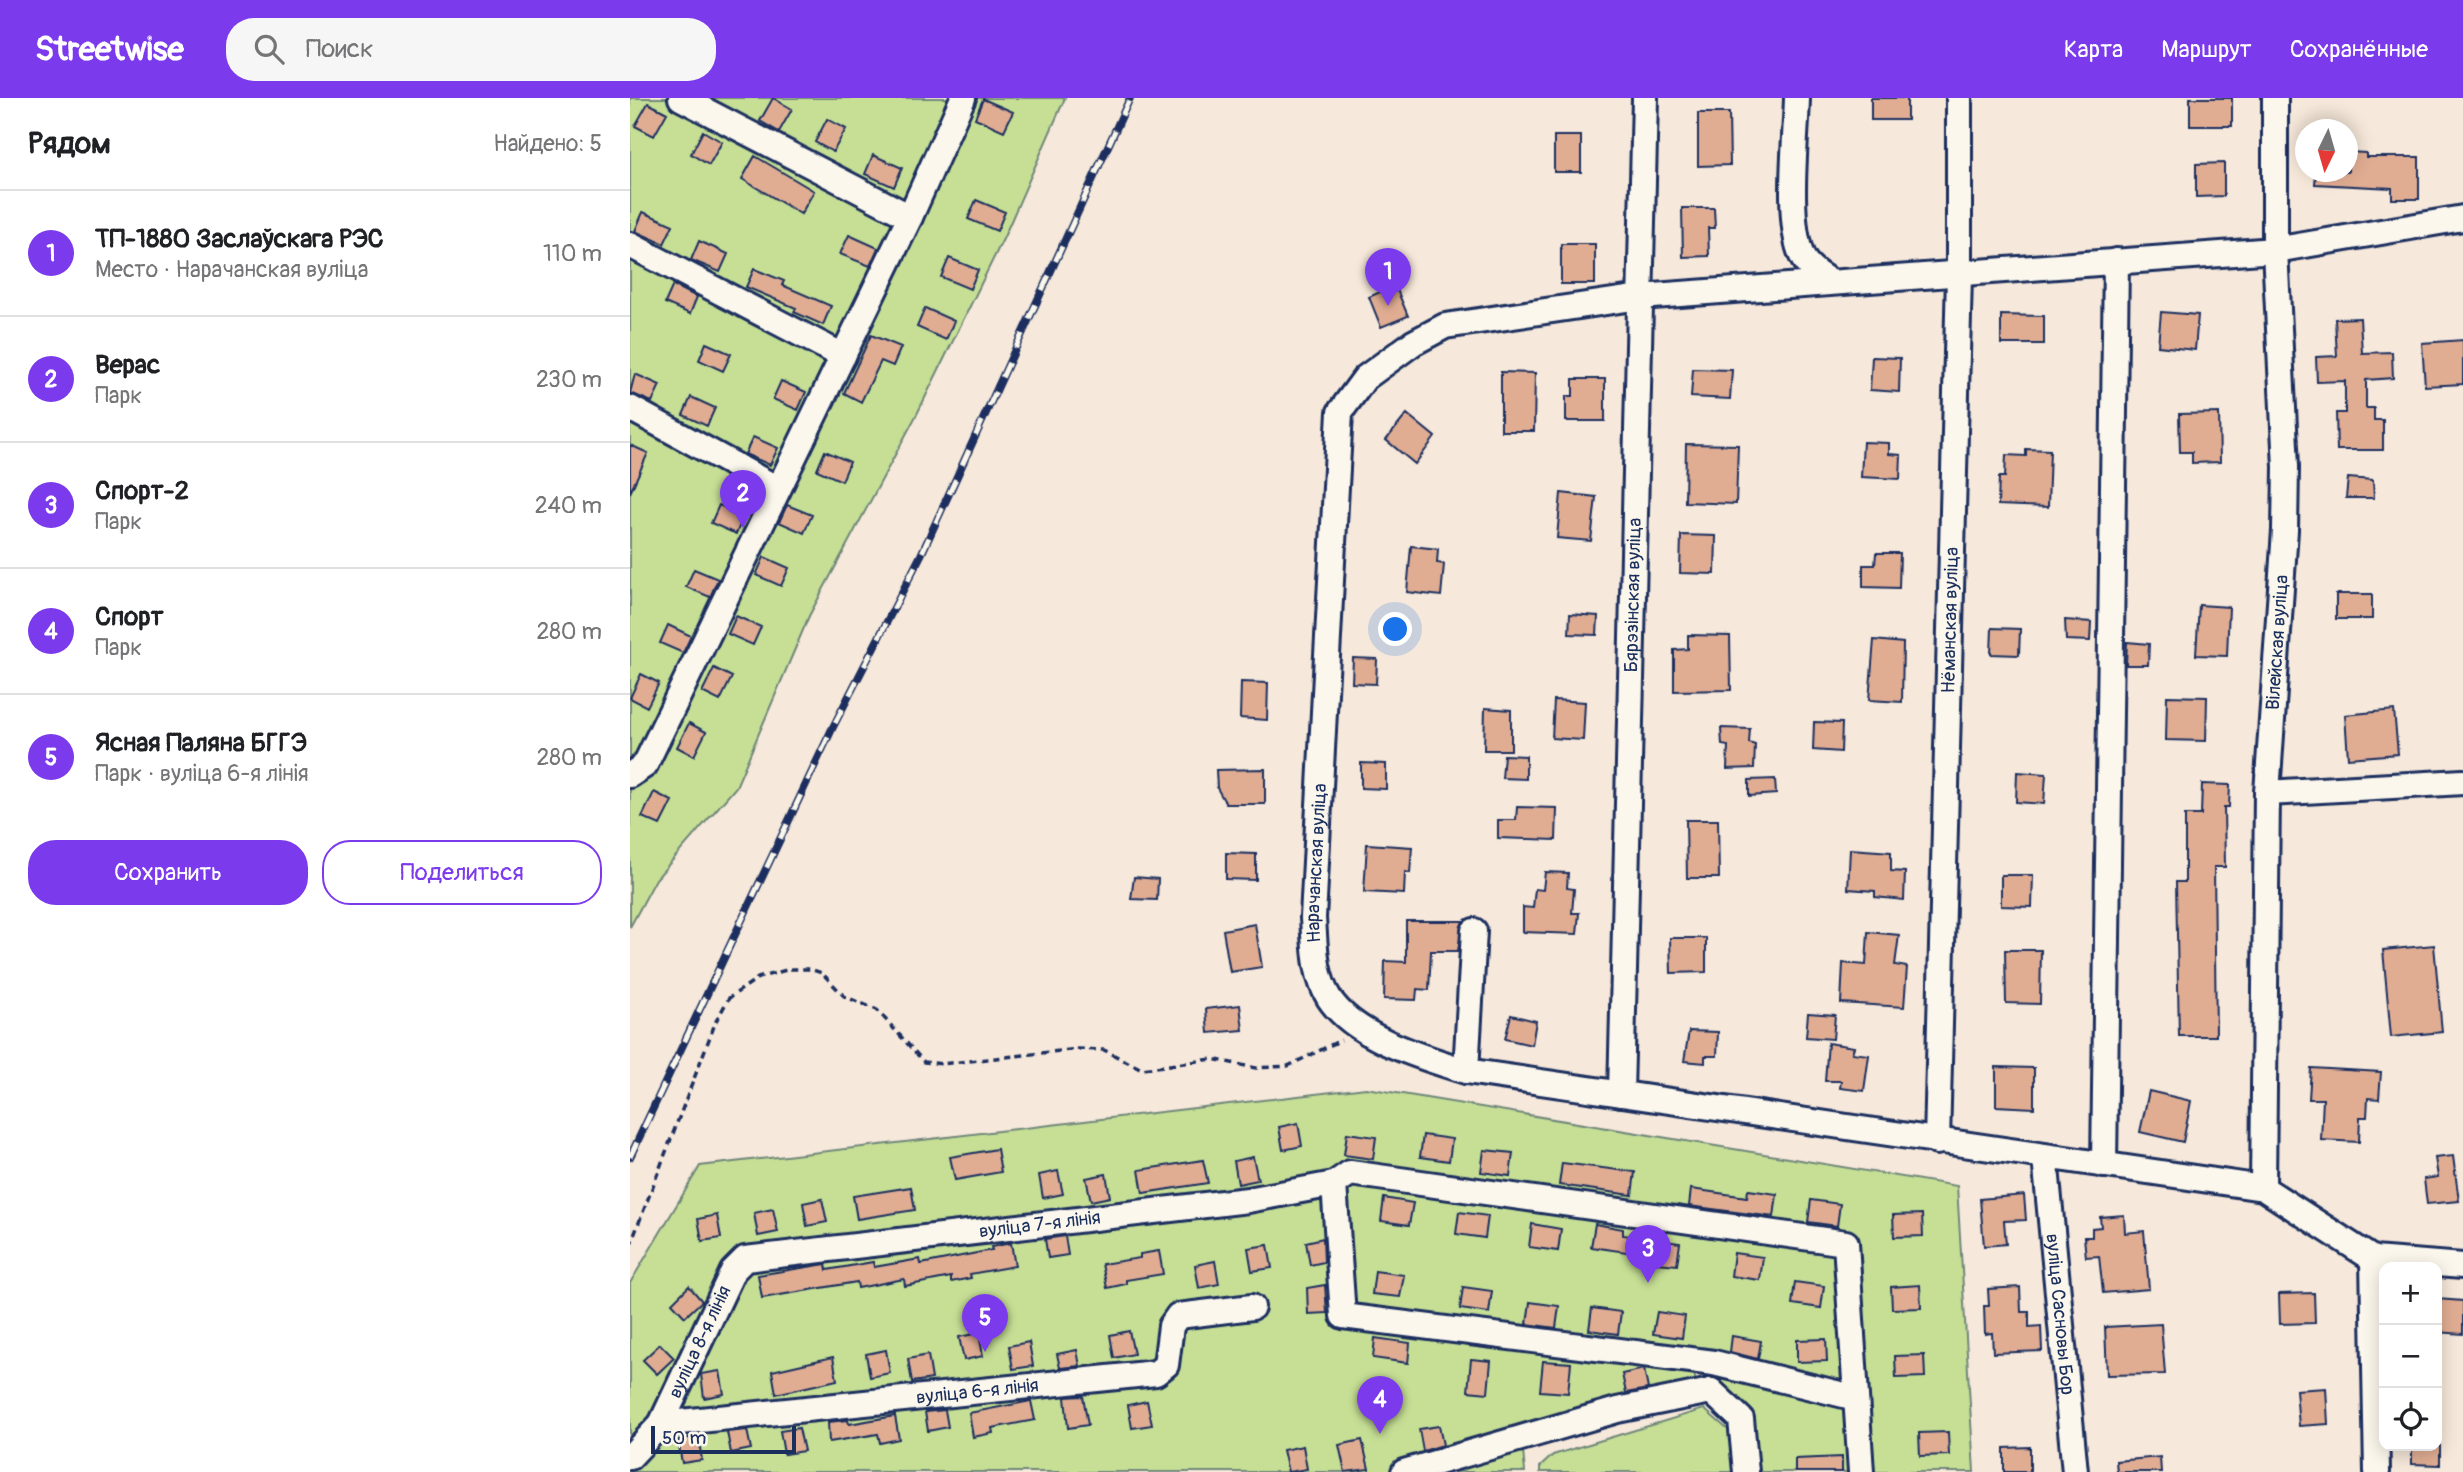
<!DOCTYPE html>
<html lang="ru">
<meta charset="utf-8">
<style>
body{margin:0;font-family:Pangolin,sans-serif;background:#f6f6f6;color:#202124}
.controls{position:absolute;right:21px;bottom:21px;display:grid;overflow:hidden;border-radius:14px;box-shadow:0 4px 18px #0003}
.controls button{width:63px;height:63px;display:grid;place-items:center;padding:0;border:0;border-bottom:2px solid #e0e0e0;background:#fff;color:#202124;font:35px sans-serif}
.compass{position:absolute;left:1665px;top:21px;width:63px;height:63px;border-radius:50%;background:#fff;box-shadow:0 4px 18px #0003;rotate:185deg}
.scale{position:absolute;left:21px;bottom:18px;width:145px;box-sizing:border-box;padding-left:7px;border:4px solid #1b2f5e;border-top:0;font-size:19px;line-height:24px;white-space:nowrap;color:#1b2f5e;-webkit-text-stroke:5px #fbf7ec;paint-order:stroke}
.you{position:absolute;left:766px;top:532px;width:24px;height:24px;margin:-18px;border:5px solid #fff;border-radius:50%;background:#1a73e8;box-shadow:0 0 0 10px #1a73e833}
.badge{display:grid;place-items:center;width:46px;height:46px;border-radius:50%;background:#7c3aed;color:#fff;font-size:23px;font-weight:700}
.pin{position:absolute;translate:-50% -58px;filter:drop-shadow(0 2px 4px #0008)}
.pin::after{content:'';position:absolute;top:37px;width:24px;height:21px;background:inherit;clip-path:polygon(0 0,100% 0,50% 100%)}
.list{margin:0;padding:0;list-style:none}
h2{display:flex;justify-content:space-between;align-items:center;height:91px;margin:0;padding:0 28px;font-size:30px}
h2 small{font-size:23px;font-weight:400;color:#757577}
.list li{display:grid;grid-template-columns:46px 1fr auto;gap:21px;align-items:center;box-sizing:border-box;height:126px;padding:0 28px;border-top:2px solid #e0e0e0}
.list b{display:block;font-size:26px;white-space:nowrap}
.list p{margin:0;font-size:23px;white-space:nowrap;color:#757577}
.list em{font-size:23px;font-style:normal;color:#757577}
.actions{display:flex;gap:14px;padding:21px 28px}
.actions a{flex:1;padding:16px 0;border:2px solid #7c3aed;border-radius:28px;text-align:center;font-size:24px;color:#7c3aed}
.actions .main{background:#7c3aed;color:#fff}
.icon{flex:none;width:38px;height:38px;fill:none;stroke:currentColor;stroke-width:2;stroke-linecap:round;stroke-linejoin:round}
.map{position:relative;flex:none;width:1833px;height:1374px;overflow:hidden}
header{display:flex;align-items:center;gap:42px;box-sizing:border-box;height:98px;padding:0 35px;background:#7c3aed;color:#fff}
header strong{font-size:33px}
nav{display:flex;gap:38px;margin-inline-start:auto;font-size:24px}
.search{width:490px;height:63px;background:#f6f6f6;display:flex;align-items:center;gap:18px;box-sizing:border-box;padding:0 24px;border-radius:28px;color:#757577;font-size:26px}
main{display:flex}
aside{flex:1;background:#fff}
.map>svg:first-child{display:block}
</style>
<header>
<strong>Streetwise</strong>
<div class="search"><svg class="icon" aria-label="search" viewBox="0 0 24 24"><circle cx="10" cy="10" r="6"/><path d="M15 15l6 6"/></svg>Поиск</div>
<nav><a>Карта</a><a>Маршрут</a><a>Сохранённые</a></nav>
</header>
<main>
<aside>
<h2>Рядом<small>Найдено: 5</small></h2>
<ul class="list">
<li><span class="badge">1</span><div><b>ТП-1880 Заслаўскага РЭС</b><p>Место · Нарачанская вуліца</p></div><em>110 m</em></li>
<li><span class="badge">2</span><div><b>Верас</b><p>Парк</p></div><em>230 m</em></li>
<li><span class="badge">3</span><div><b>Спорт-2</b><p>Парк</p></div><em>240 m</em></li>
<li><span class="badge">4</span><div><b>Спорт</b><p>Парк</p></div><em>280 m</em></li>
<li><span class="badge">5</span><div><b>Ясная Паляна БГГЭ</b><p>Парк · вуліца 6-я лінія</p></div><em>280 m</em></li>
</ul>
<div class="actions"><a class="main">Сохранить</a><a>Поделиться</a></div>
</aside>
<div class="map">
<svg width="1833" height="1374" viewBox="0 0 1833 1374">
<rect width="100%" height="100%" fill="#f6e8da"/>
<filter id="ink" filterUnits="userSpaceOnUse"><feTurbulence type="fractalNoise" baseFrequency=".0143" numOctaves="2"/><feDisplacementMap in="SourceGraphic" scale="14" xChannelSelector="R" yChannelSelector="G"/><feConvolveMatrix kernelMatrix="1 2 1 2 8 2 1 2 1" color-interpolation-filters="sRGB"/></filter>
<g filter="url(#ink)">
<path fill="#c6df95" stroke="#70877a" stroke-width="2" d="M0 0H435L374 139 288 314 179 518 106 689 26 781 0 829Z
M736 990 1327 1088 1344 1374H1123L1119 1322 1063 1270 1066 1284 891 1332 895 1374H0V1185L70 1068Z
M1074 1311 1111 1343V1374H910V1369L923 1357Z"/>
<path fill="#e0ad93" stroke="#1b2f5e" stroke-width="2" d="M143 0 162 11 149 34 130 23Z
M1241 0H1277V22H1241Z
M1560 0H1602V28H1560Z
M353 1 383 14 374 33 345 20Z
M18 5 37 15 24 38 5 28Z
M1068 15H1099L1100 67 1068 68Z
M197 21 216 31 203 54 185 44Z
M73 33 92 44 79 67 61 56Z
M924 38H951V74H924Z
M1718 54 1736 55V59H1789V101H1762V90L1685 86 1686 74H1718Z
M243 57 272 70 264 89 235 76Z
M125 58 184 93 171 116 112 81Z
M1594 65V98L1566 99V66Z
M346 102 375 114 367 133 338 121Z
M1052 110H1084L1085 130H1078L1079 158 1053 159Z
M13 114 43 127 34 146 5 133Z
M219 137 248 150 240 168 210 156Z
M69 143 98 156 90 174 61 162Z
M931 146H965V186H931Z
M319 160 348 172 340 191 311 179Z
M124 171 154 183 152 187 201 208 193 227 164 214 166 210 116 189Z
M43 187 67 199 60 216 35 205Z
M765 187 778 218 751 229 739 199Z
M295 210 324 223 316 242 287 229Z
M1531 214 1568 217 1565 252 1528 248Z
M1371 217 1414 218V246H1371Z
M1730 220 1732 255 1762 254 1763 280 1736 282V310H1744V322H1753V352H1707L1706 315H1715V283L1687 284 1686 259 1707 258 1705 221Z
M241 237 271 249 263 268 251 263 231 304 214 295Z
M1833 242V286L1795 288 1792 245Z
M76 245 101 256 93 273 69 262Z
M1242 259 1270 260 1269 294 1240 292Z
M1063 271 1102 272 1100 301 1061 299Z
M871 274 905 275 904 333H871Z
M5 276 30 287 22 304 0 295Z
M943 281H975V323H936V298H943Z
M151 283 176 294 168 312 143 301Z
M61 299 85 310 77 328 53 317Z
M1589 315 1590 364 1562 365V354H1550L1549 316Z
M777 316 805 339 785 366 756 342Z
M123 339 148 350 140 367 115 356Z
M1233 344 1259 345V356L1271 357 1270 381 1231 379Z
M1056 346 1108 347 1106 406 1055 404Z
M0 347 18 355 0 395Z
M1396 351 1420 352 1418 409 1368 407 1369 379H1375L1376 357 1396 358Z
M195 353 220 364 212 383 187 372Z
M1718 380 1743 382 1744 400H1716Z
M931 395 966 399 961 443 927 440Z
M89 407 114 418 106 436 81 425Z
M157 407 182 417 174 435 149 424Z
M1051 437 1086 438 1085 476 1050 475Z
M781 448 808 451 807 465 814 466 811 498 777 494Z
M1246 455H1270L1269 490 1233 489V467H1245Z
M134 459 159 470 151 488 126 477Z
M64 471 88 481 80 499 56 489Z
M1706 496H1742V521H1706Z
M1569 507 1599 509 1597 558 1566 557Z
M940 516 968 518 967 537 939 536Z
M106 518 131 529 123 547 98 536Z
M1435 522 1461 524 1460 543 1436 542Z
M38 527 61 538 53 555 30 545Z
M1362 530 1390 531 1389 557 1361 556Z
M1058 537 1100 538 1101 592 1044 593V552L1058 551Z
M1244 542 1273 545 1272 604 1239 602Z
M1497 544 1519 546 1518 567H1496Z
M723 560 747 561 746 586 722 585Z
M84 570 102 579 90 603 72 594Z
M11 576 29 585 17 609 0 600Z
M611 584 638 585 637 622 610 620Z
M1537 598 1577 599 1576 643 1536 642Z
M924 602 955 604 953 642 922 640Z
M855 610 881 612V652H854Z
M1764 612 1768 656 1718 660 1715 617Z
M1184 624 1212 625 1211 654 1183 652Z
M59 625 76 634 64 658 47 649Z
M1091 630 1120 631 1119 645 1125 647 1124 670 1097 671 1098 648 1092 647Z
M874 657 896 658V681L872 680Z
M731 665 756 666V691L731 690Z
M635 671V706H596L587 690 586 672Z
M1387 674 1416 676 1414 706 1386 704Z
M1145 681 1146 696 1119 698V682Z
M1572 686 1600 687 1599 709H1594L1595 769H1584L1586 938H1549L1546 784H1555V717H1571Z
M24 694 42 703 30 727 12 719Z
M887 709 927 710 926 742 868 740V722H886Z
M1056 722H1088L1089 780H1057Z
M737 746 782 749 780 775 775 774 774 796 734 794Z
M1220 751 1261 754V773L1275 774 1274 802 1245 799V793L1218 791Z
M596 755 626 756V782L596 781Z
M915 774 938 775 937 790 944 791 942 815H949L947 836 893 834V809L903 810 905 791 913 792Z
M1371 777H1403L1402 809 1371 808Z
M504 779 528 781 527 802 501 801Z
M776 823H833L828 853H801L799 892 787 891 786 902 754 901 755 863 776 864Z
M625 826 632 869 600 874 593 832Z
M1238 834 1269 837 1265 867 1277 869 1274 909 1211 905 1213 865 1236 867Z
M1040 840H1076V874L1041 875Z
M1804 847 1812 934 1761 939 1753 852Z
M1375 852H1411L1410 906 1376 905Z
M610 907 613 932 578 935 576 911Z
M1178 915 1205 917 1203 941 1176 939Z
M881 917 906 923 902 947 875 941Z
M1059 933 1088 934 1087 958H1075V965L1054 963Z
M1198 945 1224 949 1222 955 1239 957 1234 993 1210 990 1211 983H1195Z
M1366 969 1404 970V1010L1366 1008Z
M1681 970 1751 974 1749 1001 1738 1000 1737 1019H1730L1729 1044 1691 1042 1693 1001H1679Z
M1519 993 1561 1003 1553 1044 1510 1034Z
M668 1025 672 1048 653 1052 649 1029Z
M717 1035 746 1039 743 1061 714 1057Z
M793 1037 822 1041 819 1063 790 1059Z
M367 1051 371 1074 325 1082 320 1059Z
M854 1052 883 1055 880 1078 851 1074Z
M1823 1058 1829 1103 1797 1106 1794 1081 1808 1079 1805 1060Z
M623 1059 628 1082 608 1086 604 1063Z
M573 1062 578 1085 513 1095 509 1072Z
M932 1065 1005 1074 1002 1097 929 1087Z
M428 1073 433 1096 413 1100 409 1077Z
M476 1076 480 1099 461 1103 456 1080Z
M281 1089 285 1112 227 1121 223 1098Z
M1061 1091 1117 1099 1118 1092 1147 1096 1144 1119 1059 1108Z
M1394 1097 1396 1122 1374 1123 1376 1146 1354 1148 1350 1101Z
M754 1100 783 1105 779 1127 751 1123Z
M192 1101 197 1124 177 1128 173 1105Z
M1181 1102 1210 1106 1207 1128 1178 1124Z
M143 1111 148 1134 128 1138 124 1115Z
M829 1114 858 1118 855 1140 826 1136Z
M1292 1116 1293 1138 1264 1139 1263 1117Z
M87 1117 91 1140 72 1143 68 1121Z
M1494 1117 1495 1135 1514 1133 1519 1191 1473 1195 1469 1158 1456 1159 1454 1139H1462V1130L1471 1129 1470 1119Z
M902 1126 931 1131 928 1153 899 1149Z
M965 1126 993 1131V1137L1050 1145 1047 1167 1017 1164 1018 1157 961 1149Z
M435 1138 438 1157 418 1160 415 1141Z
M693 1140 694 1164 680 1167 676 1144Z
M381 1145 385 1168 340 1176 341 1180 321 1184V1179L275 1188 274 1181 228 1190 227 1184 132 1200 128 1177 196 1166 197 1172 243 1164 244 1169 290 1161 291 1166 362 1152 361 1149Z
M638 1147 642 1170 622 1173 618 1150Z
M529 1153 533 1176 496 1182V1186L477 1190 472 1166 510 1160V1156Z
M1104 1155 1133 1159 1130 1182 1101 1178Z
M585 1163 589 1186 569 1190 565 1167Z
M745 1173 774 1177 770 1199 742 1196Z
M1165 1184 1194 1188 1191 1210 1162 1206Z
M695 1187 697 1215 678 1216 677 1190Z
M1290 1187 1291 1210 1262 1211 1261 1189Z
M59 1188 72 1203 55 1219 42 1205Z
M833 1189 862 1193 859 1215 830 1211Z
M1390 1189 1391 1214H1399V1229L1411 1228 1412 1253 1363 1255 1362 1235 1355 1236 1354 1208H1359L1358 1191Z
M1684 1195 1685 1225 1650 1226 1649 1196Z
M1807 1201 1833 1203V1236L1807 1234Z
M900 1204 929 1208 926 1230 897 1226Z
M962 1210 991 1214 988 1236 959 1232Z
M1027 1214 1055 1218 1052 1240 1023 1236Z
M1531 1226 1535 1276 1477 1277 1475 1229Z
M499 1233 504 1256 484 1260 480 1237Z
M349 1235 353 1258 334 1262 329 1239Z
M1102 1238 1131 1243 1128 1261 1100 1254Z
M745 1240 780 1245 778 1265 743 1260Z
M1196 1241 1197 1263 1167 1264V1242Z
M399 1244 403 1268 383 1271 379 1248Z
M30 1246 44 1260 27 1276 13 1262Z
M256 1252 260 1275 240 1279 236 1256Z
M447 1252 450 1268 430 1270 427 1256Z
M298 1257 302 1281 282 1284 278 1261Z
M1294 1257 1295 1279 1266 1280 1265 1258Z
M203 1259 207 1282 146 1296 142 1273Z
M841 1261 861 1263 858 1295 838 1293Z
M913 1263 941 1265 938 1295 910 1293Z
M1014 1271 1018 1291 996 1295 992 1276Z
M90 1273 94 1296 74 1300 71 1276Z
M1696 1290 1698 1326 1669 1328 1666 1292Z
M453 1298 458 1327 438 1330 435 1299Z
M401 1303 405 1322 362 1330 363 1335 343 1339 339 1315Z
M517 1303 522 1327 502 1330 498 1307Z
M315 1312 318 1329 298 1333 295 1314Z
M265 1318 269 1341 250 1345 248 1336 199 1344 198 1324 218 1322 219 1326Z
M809 1328 813 1347 793 1353 789 1331Z
M169 1330 174 1353 154 1356 150 1333Z
M117 1332 121 1351 101 1355 97 1334Z
M1318 1334 1319 1357 1290 1358 1289 1335Z
M68 1338 72 1362 52 1365 48 1342Z
M732 1342 739 1371 715 1374 709 1347Z
M673 1348 677 1371 658 1374 653 1352Z
M1782 1348H1810V1367L1782 1366Z
M1400 1349V1374H1374V1350Z
M1212 1359V1374H1165V1361Z
M1530 1359 1531 1374H1487L1486 1363Z"/>
<g fill="none" stroke-linecap="round" stroke-linejoin="round">
<defs>
<g id="minor">
<path d="M51 0 280 119"/>
<path d="M1167 0C1166 40 1156 123 1172 158 1177 170 1190 177 1200 184"/>
<path d="M0 147 213 258"/>
<path d="M0 310 148 391"/>
<path d="M0 677 15 667 280 119 333 0"/>
<path d="M1637 695 1833 684"/>
<path d="M836 973 844 833"/>
<path id="s1" d="M991 996 1015 0"/>
<path id="s2" d="M1307 1044 1329 177V0"/>
<path id="s3" d="M1415 1059 1445 1374"/>
<path d="M1474 1067 1486 163"/>
<path id="s4" d="M1633 1090 1637 695 1655 432 1656 369 1645 152V0"/>
<path id="s5" d="M1743 1161 1633 1090 836 973C792 959 725 940 699 900 684 876 685 847 683 820L710 314 735 280 783 245 815 228 1010 199 1645 152 1833 120"/>
<path d="M1081 1293 1111 1321 1116 1374"/>
<path d="M1226 1300 1084 1265 713 1218 704 1086 720 1075 1216 1145 1231 1374"/>
<path id="s6" d="M31 1326 526 1275 536 1267 541 1228 548 1218 622 1209"/>
<path id="s7" d="M0 1359 31 1326 103 1173 115 1161 618 1102 704 1086"/>
<path d="M774 1374 987 1312 1081 1293"/>
<path d="M1747 1374 1743 1161 1833 1168"/>
</g>
</defs>
<use href="#minor" stroke="#1b2f5e" stroke-width="30"/>
<path stroke="#1b2f5e" stroke-width="3.5" stroke-dasharray="7 5" stroke-linecap="butt" d="M0 1148 86 923 99 900 128 880 160 871H180L192 875 214 898 247 912 294 964 312 966 448 951 474 952 512 971 582 961 626 970 658 968 711 942"/>
<use href="#minor" stroke="#fbf7ec" stroke-width="24"/>
<defs>
<path id="rail" d="M0 1059 202 631 291 457 500 0"/>
</defs>
<use href="#rail" stroke="#1b2f5e" stroke-width="8"/>
<use href="#rail" stroke="#fbf7ec" stroke-width="5" stroke-dasharray="16" stroke-linecap="butt"/>
</g>
</g>
<g text-anchor="middle" dominant-baseline="central" stroke-width="6" stroke-linejoin="round" paint-order="stroke">
<g font-size="19" fill="#1b2f5e" stroke="#fbf7ec">
<text stroke="none"><textPath href="#s1" startOffset="499">Бярэзінская вуліца</textPath></text>
<text stroke="none"><textPath href="#s2" startOffset="522">Нёманская вуліца</textPath></text>
<text stroke="none"><textPath href="#s4" startOffset="546">Вілейская вуліца</textPath></text>
<text stroke="none"><textPath href="#s5" startOffset="1232">Нарачанская вуліца</textPath></text>
<text stroke="none"><textPath href="#s7" startOffset="528">вуліца 7-я лінія</textPath></text>
<text stroke="none"><textPath href="#s3" startOffset="158">вуліца Сасновы Бор</textPath></text>
<text stroke="none"><textPath href="#s7" startOffset="136">вуліца 8-я лінія</textPath></text>
<text stroke="none"><textPath href="#s6" startOffset="318">вуліца 6-я лінія</textPath></text>
</g>
</g>
</svg>
<div class="controls">
<button>+</button>
<button>−</button>
<button><svg class="icon" aria-label="locate" viewBox="0 0 24 24"><circle cx="12" cy="12" r="6"/><path d="M12 2v4M12 18v4M2 12h4M18 12h4"/></svg></button>
</div>
<svg class="compass" viewBox="-18 -18 36 36"><path d="M0-13l5 13h-10z" fill="#e53935"/><path d="M0 13l5-13h-10z" fill="#757577"/></svg>
<div class="scale">50 m</div>
<div class="you"></div>
<div class="pin badge" style="left:758px;top:208px">1</div>
<div class="pin badge" style="left:113px;top:430px">2</div>
<div class="pin badge" style="left:1018px;top:1185px">3</div>
<div class="pin badge" style="left:750px;top:1336px">4</div>
<div class="pin badge" style="left:355px;top:1254px">5</div>
</div>
</main>
